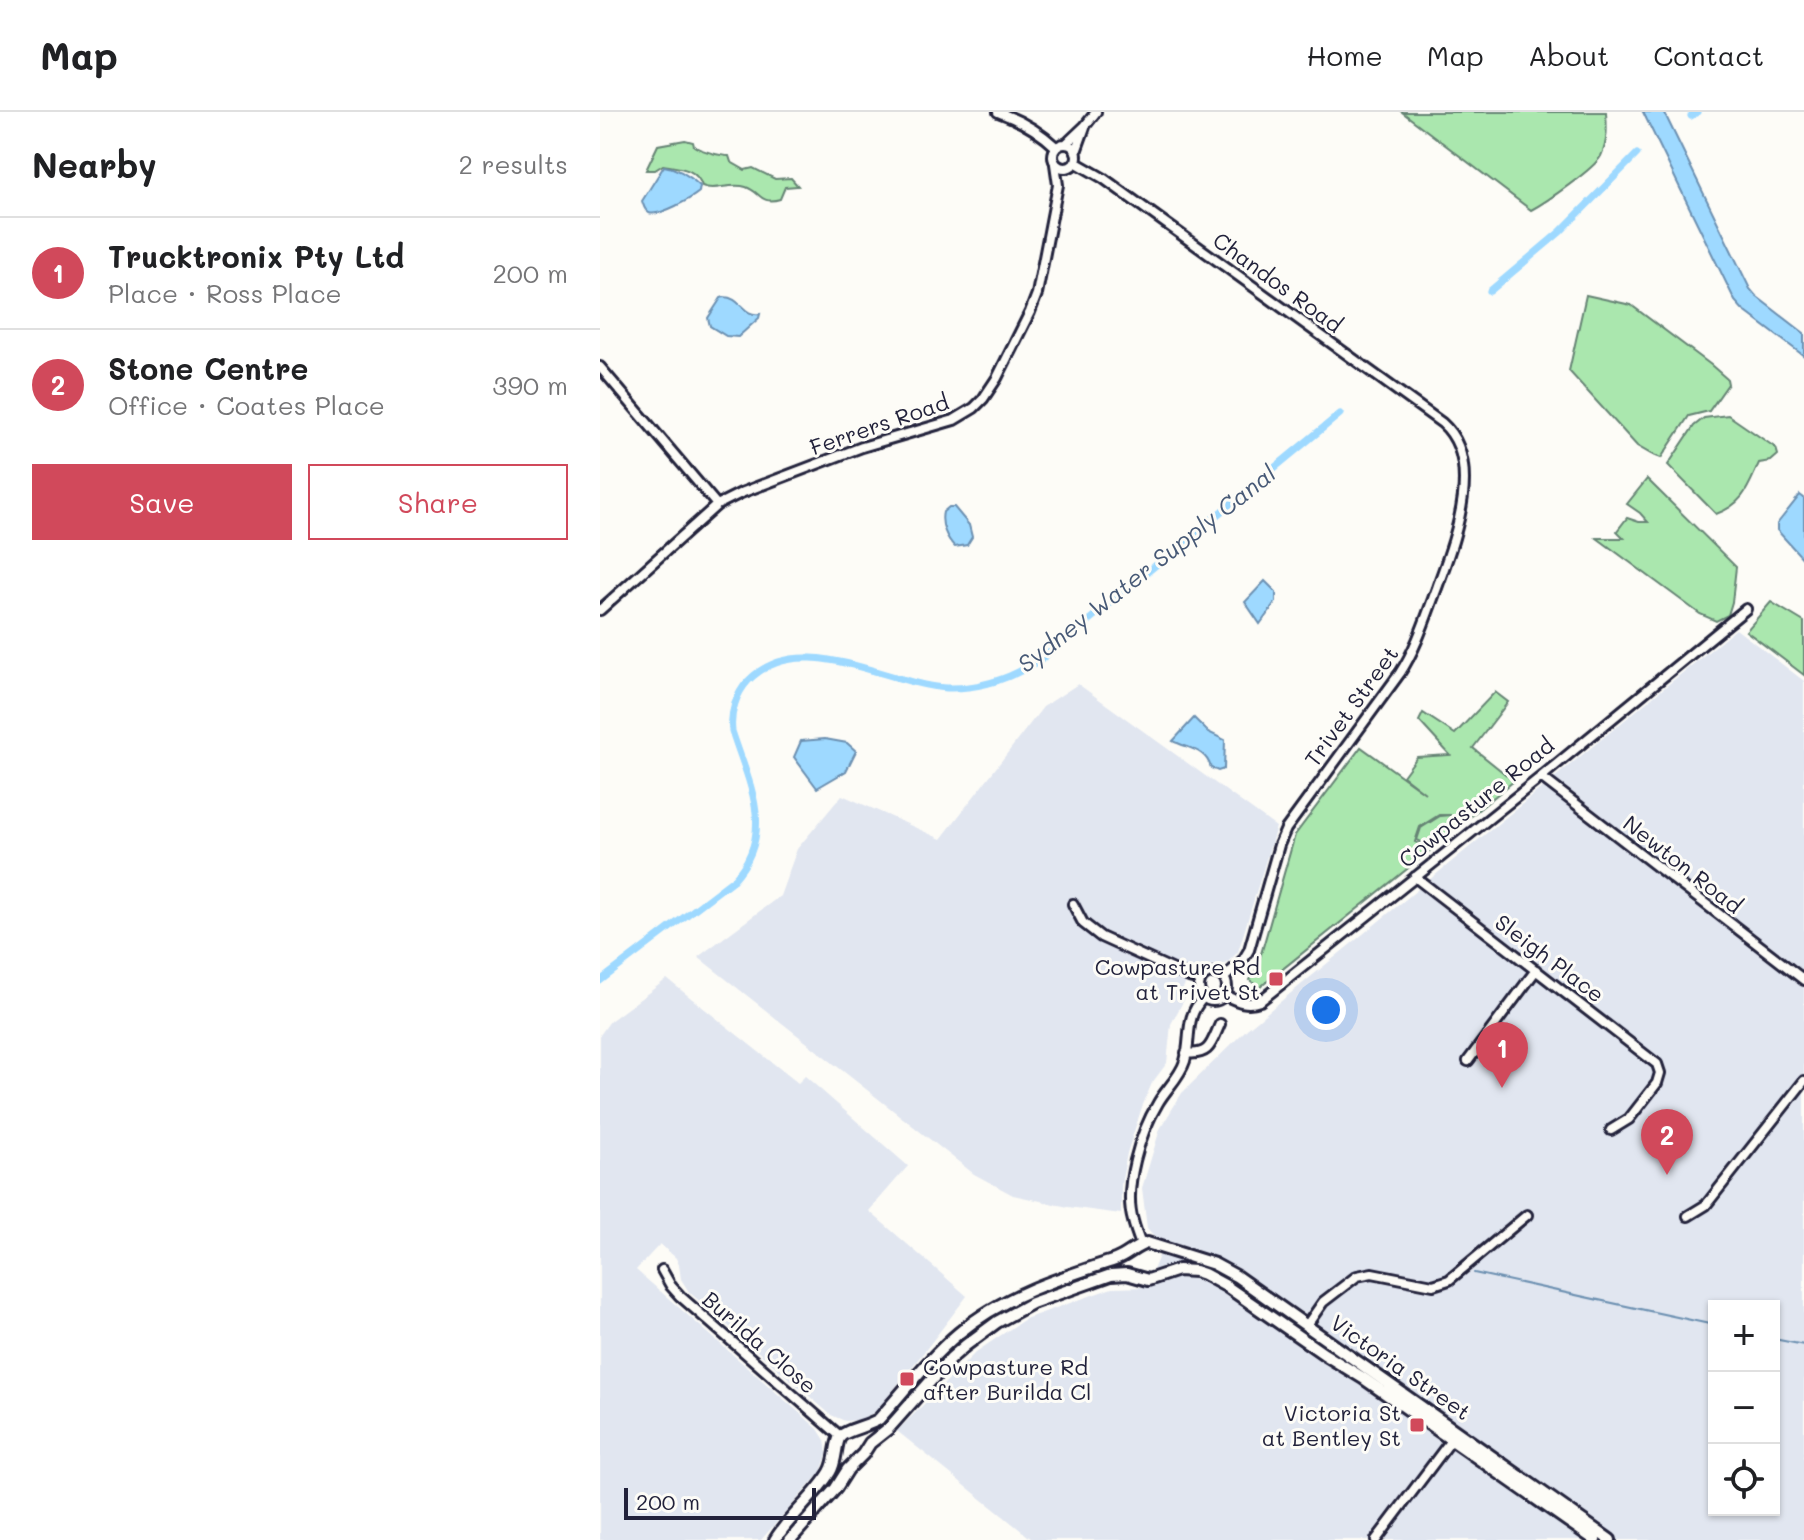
<!DOCTYPE html>
<meta charset="utf-8">
<style>
body{margin:0;font-family:Mali,sans-serif;background:#f6f6f6;color:#202124}
.controls{position:absolute;right:24px;bottom:24px;display:grid;overflow:hidden;border-radius:0px;box-shadow:0 2px 6px #0004}
.controls button{width:72px;height:72px;display:grid;place-items:center;padding:0;border:0;border-bottom:2px solid #e0e0e0;background:#fff;color:#202124;font:40px sans-serif}
.scale{position:absolute;left:24px;bottom:20px;width:192px;box-sizing:border-box;padding-left:8px;border:4px solid #22223b;border-top:0;font-size:22px;line-height:28px;white-space:nowrap;color:#22223b;-webkit-text-stroke:6px #fdfcf7;paint-order:stroke}
.you{position:absolute;left:726px;top:898px;width:28px;height:28px;margin:-20px;border:6px solid #fff;border-radius:50%;background:#1a73e8;box-shadow:0 0 0 12px #1a73e833}
.badge{display:grid;place-items:center;width:52px;height:52px;border-radius:50%;background:#d1495b;color:#fff;font-size:26px;font-weight:700}
.pin{position:absolute;translate:-50% -66px;filter:drop-shadow(0 2px 4px #0008)}
.pin::after{content:'';position:absolute;top:42px;width:28px;height:24px;background:inherit;clip-path:polygon(0 0,100% 0,50% 100%)}
.list{margin:0;padding:0;list-style:none}
h2{display:flex;justify-content:space-between;align-items:center;height:104px;margin:0;padding:0 32px;font-size:34px}
h2 small{font-size:26px;font-weight:400;color:#757577}
.list li{display:grid;grid-template-columns:52px 1fr auto;gap:24px;align-items:center;box-sizing:border-box;height:112px;padding:0 32px;border-top:2px solid #e0e0e0}
.list b{display:block;font-size:30px;white-space:nowrap}
.list p{margin:0;font-size:26px;white-space:nowrap;color:#757577}
.list em{font-size:26px;font-style:normal;color:#757577}
.actions{display:flex;gap:16px;padding:24px 32px}
.actions a{flex:1;padding:18px 0;border:2px solid #d1495b;border-radius:0px;text-align:center;font-size:28px;color:#d1495b}
.actions .main{background:#d1495b;color:#fff}
.icon{flex:none;width:44px;height:44px;fill:none;stroke:currentColor;stroke-width:2;stroke-linecap:round;stroke-linejoin:round}
.map{position:relative;flex:none;width:1204px;height:1428px;overflow:hidden}
header{display:flex;align-items:center;gap:48px;box-sizing:border-box;height:112px;padding:0 40px;background:#fff;border-bottom:2px solid #e0e0e0}
header strong{font-size:38px}
nav{display:flex;gap:44px;margin-inline-start:auto;font-size:28px}
main{display:flex}
aside{flex:1;background:#fff}
.map>svg:first-child{display:block}
</style>
<header>
<strong>Map</strong>
<nav><a>Home</a><a>Map</a><a>About</a><a>Contact</a></nav>
</header>
<main>
<aside>
<h2>Nearby<small>2 results</small></h2>
<ul class="list">
<li><span class="badge">1</span><div><b>Trucktronix Pty Ltd</b><p>Place · Ross Place</p></div><em>200 m</em></li>
<li><span class="badge">2</span><div><b>Stone Centre</b><p>Office · Coates Place</p></div><em>390 m</em></li>
</ul>
<div class="actions"><a class="main">Save</a><a>Share</a></div>
</aside>
<div class="map">
<svg width="1204" height="1428" viewBox="0 0 1204 1428">
<rect width="100%" height="100%" fill="#fdfcf7"/>
<filter id="ink" filterUnits="userSpaceOnUse"><feTurbulence type="fractalNoise" baseFrequency=".0125" numOctaves="2"/><feDisplacementMap in="SourceGraphic" scale="16" xChannelSelector="R" yChannelSelector="G"/><feConvolveMatrix kernelMatrix="1 2 1 2 8 2 1 2 1" color-interpolation-filters="sRGB"/></filter>
<g filter="url(#ink)">
<path fill="#e1e6f0" fill-rule="evenodd" d="M1136 517 1204 569V1428H433L297 1319 376 1240 425 1207 512 1176 546 1175 563 1134 547 1116 542 1076 560 1017 582 981 647 917ZM1114 1194H1174V1398H1114Z
M478 572 676 715 638 840 626 852 594 856 583 876 585 886 571 912 567 951 552 971 542 995 527 1041 521 1073V1102L468 1095 413 1083 374 1062 98 845 180 784 197 737 242 683 341 727 443 595Z
M67 867 198 971 205 964 308 1054 269 1099 367 1184 324 1240 276 1299 261 1308 245 1309 231 1303 89 1180 81 1167 79 1153 76 1146 60 1132 36 1158 218 1317 225 1328 227 1342 221 1360 161 1428H0V923L10 909Z"/>
<path fill="#aae7ae" stroke="#668474" stroke-width="2" d="M802 0H1006C1007 14 1008 30 1001 44 994 57 946 90 931 98Z
M85 28 93 30 94 34C101 39 121 44 129 44L131 50 145 58 153 56 175 67 191 66 198 74 185 75 180 87C160 93 161 80 146 75 131 70 115 80 102 74 96 56 80 56 63 53L55 58H46L58 33Z
M986 183 1031 193 1111 253 1127 267 1128 272 1109 299 1089 304 1061 346 1051 342 1037 334 969 259Z
M1128 303 1176 336 1178 343 1171 349 1159 351C1148 375 1144 392 1116 402L1068 353 1094 314 1104 306Z
M1047 367 1136 455 1132 490 1128 503 1116 509 1100 502 997 426H1024L1017 419 1027 406 1039 410H1048L1040 401 1027 392Z
M1171 490 1204 510V563L1146 519Z
M895 580 908 590 873 636 914 669 832 735 817 728 821 716 840 704 851 703H839L820 715 815 730 832 737 659 876 650 868 657 856 695 723 761 635 825 681 803 664 817 645 850 643 819 609 823 601 855 622Z"/>
<path fill="#9ed9ff" stroke="#6c90b1" stroke-width="2" d="M1043 0H1064L1150 177 1156 184 1204 221V244L1143 198 1135 189Z
M64 54C78 56 90 64 100 74L99 80C92 86 59 105 49 101 44 98 44 94 42 89Z
M124 185C141 185 143 205 160 202L159 206 138 225 126 224 110 214 108 206 121 186Z
M1200 383 1204 386V448L1177 418V412Z
M349 395H354L369 413 372 425 367 433 355 435C347 427 340 413 343 400Z
M665 469 676 480V490L660 512 645 490Z
M594 606 608 620 625 628 624 657 618 659 611 656C606 637 589 637 573 629Z
M225 627 247 631 256 639 246 659 217 676 194 645 201 629Z"/>
<g fill="none" stroke-linecap="round" stroke-linejoin="round">
<path stroke="#6c90b1" stroke-width="2" d="M874 1161 1114 1213
M1174 1227 1204 1233"/>
<path stroke="#9ed9ff" stroke-width="7" d="M1091 4 1097 0
M890 179 960 120 1037 42
M0 869 133 768C177 721 149 672 132 619 130 601 136 582 148 569 200 515 285 572 347 576 382 577 415 565 444 545L740 302"/>
<defs>
<path id="minor" d="M398 0C420 8 438 18 456 35
M453 44a12 12 0 1 1 24 0a12 12 0 1 1-24 0Z
M466 32 485 14 496 0
M476 40 485 15
M475 50 503 66 842 311C886 350 853 431 837 476 826 505 817 535 800 561L686 717 679 733 649 838 643 848 624 866
M0 255 117 393
M0 498 117 393 141 381 262 335 354 308 374 296 383 287 397 266 430 200 437 182 458 73 455 52
M941 665 1204 868
M815 765 1057 952 1060 961 1057 971 1029 1007 1011 1018
M473 792 483 811 501 825 589 865 600 868
M599 875a14 14 0 1 1 28 0a14 14 0 1 1-28 0Z
M624 883C637 889 646 894 660 889L941 665 1146 497
M586 941C610 944 611 932 620 912
M868 949 936 858
M1088 1104 1106 1093 1204 969
M541 1133C538 1125 535 1117 533 1109 523 1075 540 1021 558 991 566 977 580 965 585 949 592 925 584 906 603 886
M62 1158 71 1174 80 1184 240 1324
M707 1213 723 1190 757 1164 772 1161 833 1173 849 1168 927 1103
M776 1428 855 1323"/>
<path id="major" d="M175 1428C190 1403 215 1385 230 1360 237 1349 235 1332 240 1325 245 1318 269 1314 279 1307 305 1278 329 1246 359 1221 404 1183 460 1166 515 1148 527 1144 535 1134 547 1131L614 1152 636 1164 1010 1428
M190 1428 236 1376 248 1357 263 1342 270 1331 289 1316 351 1246 366 1233 397 1210 432 1191 511 1163 527 1162 548 1168 578 1158 595 1159 604 1162 626 1174 724 1242 763 1266 995 1428"/>
</defs>
<use href="#minor" stroke="#22223b" stroke-width="14"/>
<use href="#major" stroke="#22223b" stroke-width="16"/>
<use href="#minor" stroke="#fdfcf7" stroke-width="8"/>
<use href="#major" stroke="#fdfcf7" stroke-width="10"/>
</g>
</g>
<g fill="#d1495b" stroke="#fdfcf7" stroke-width="3">
<rect x="668" y="859" width="16" height="16" rx="4"/>
<rect x="299" y="1259" width="16" height="16" rx="4"/>
<rect x="809" y="1305" width="16" height="16" rx="4"/>
</g>
<g text-anchor="middle" dominant-baseline="central" stroke-width="6" stroke-linejoin="round" paint-order="stroke">
<g font-size="22" fill="#22223b" stroke="#fdfcf7">
<text transform="translate(678 170) rotate(36)">Chandos Road</text>
<text transform="translate(279 312) rotate(-19)">Ferrers Road</text>
<text transform="translate(751 594) rotate(-54)">Trivet Street</text>
<text transform="translate(876 690) rotate(-39)">Cowpasture Road</text>
<text transform="translate(1083 752) rotate(38)">Newton Road</text>
<text transform="translate(950 846) rotate(37)">Sleigh Place</text>
<text transform="translate(160 1230) rotate(41)">Burilda Close</text>
<text transform="translate(801 1255) rotate(35)">Victoria Street</text>
</g>
<g font-size="22" fill="#22223b" stroke="#fdfcf7" text-anchor="end">
<text x="660" y="854">Cowpasture Rd<tspan x="660" dy="25">at Trivet St</tspan></text>
<text x="323" y="1254" text-anchor="start">Cowpasture Rd<tspan x="323" dy="25">after Burilda Cl</tspan></text>
<text x="801" y="1300">Victoria St<tspan x="801" dy="25">at Bentley St</tspan></text>
</g>
<g font-size="24" font-style="italic" fill="#475976" stroke="#fdfcf7">
<text transform="translate(546 456) rotate(-38)">Sydney Water Supply Canal</text>
</g>
</g>
</svg>
<div class="controls">
<button>+</button>
<button>−</button>
<button><svg class="icon" aria-label="locate" viewBox="0 0 24 24"><circle cx="12" cy="12" r="6"/><path d="M12 2v4M12 18v4M2 12h4M18 12h4"/></svg></button>
</div>
<div class="scale">200 m</div>
<div class="you"></div>
<div class="pin badge" style="left:902px;top:976px">1</div>
<div class="pin badge" style="left:1067px;top:1063px">2</div>
</div>
</main>
